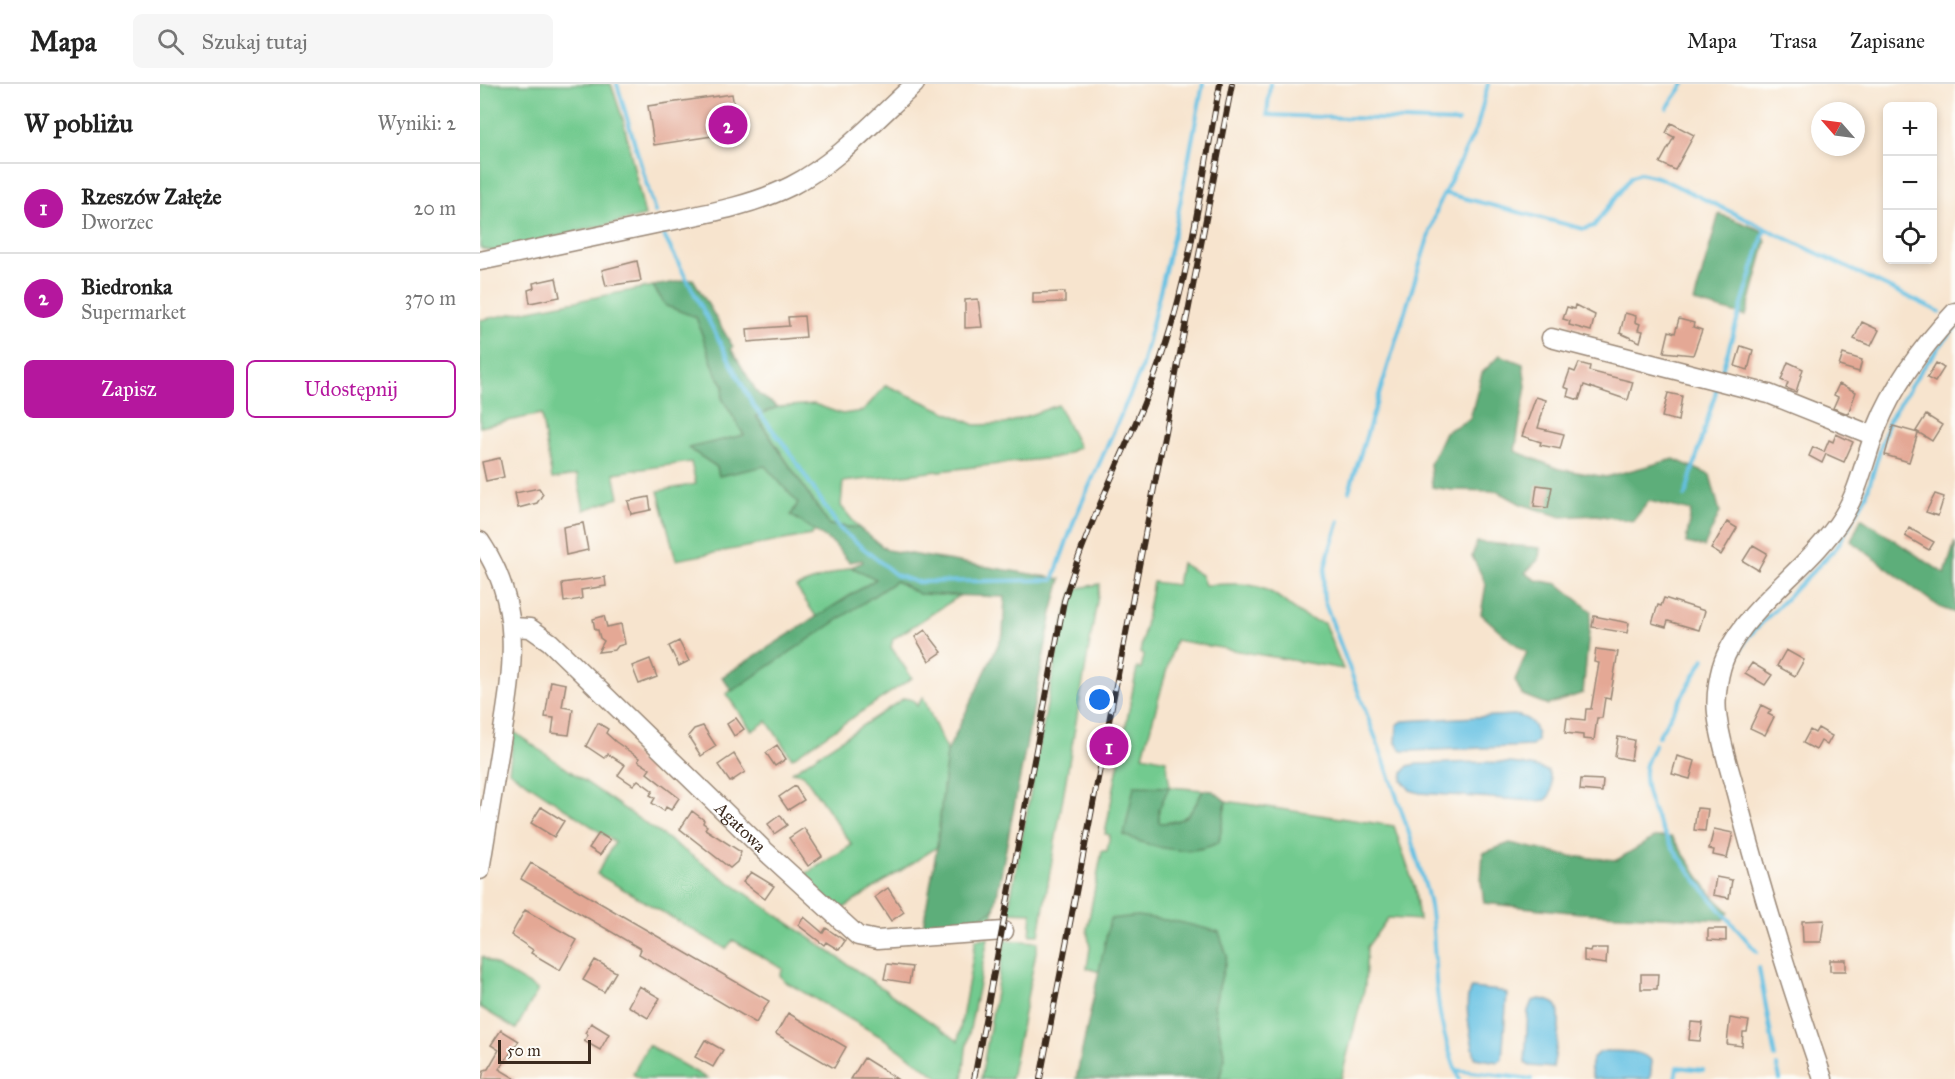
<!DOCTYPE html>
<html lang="pl">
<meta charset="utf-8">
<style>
body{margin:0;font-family:"IM FELL Great Primer",serif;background:#f6f6f6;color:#222}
.controls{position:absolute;right:18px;top:18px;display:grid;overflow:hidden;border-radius:9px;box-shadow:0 3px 9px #0003}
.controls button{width:54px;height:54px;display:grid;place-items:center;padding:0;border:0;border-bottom:2px solid #e0e0e0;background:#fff;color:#222;font:30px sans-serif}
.compass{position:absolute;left:1331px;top:18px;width:54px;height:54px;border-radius:50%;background:#fff;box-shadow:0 3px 9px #0003;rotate:298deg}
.scale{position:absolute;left:18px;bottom:15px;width:93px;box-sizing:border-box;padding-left:6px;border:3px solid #3b2a1e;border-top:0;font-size:16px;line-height:21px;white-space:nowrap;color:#3b2a1e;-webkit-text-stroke:4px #fdfcf7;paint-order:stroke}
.you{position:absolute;left:620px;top:616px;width:21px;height:21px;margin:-15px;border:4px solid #fff;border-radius:50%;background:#1a73e8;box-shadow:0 0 0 9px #1a73e833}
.badge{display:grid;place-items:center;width:39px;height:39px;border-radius:50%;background:#b5179e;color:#fff;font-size:20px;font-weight:700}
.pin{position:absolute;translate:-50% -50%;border:3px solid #fff;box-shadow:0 2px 6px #0006}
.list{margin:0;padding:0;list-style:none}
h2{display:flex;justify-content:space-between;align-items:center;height:78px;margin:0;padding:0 24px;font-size:26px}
h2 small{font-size:20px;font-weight:400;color:#767676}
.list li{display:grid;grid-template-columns:39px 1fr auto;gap:18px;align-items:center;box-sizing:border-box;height:90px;padding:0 24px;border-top:2px solid #e0e0e0}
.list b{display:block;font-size:22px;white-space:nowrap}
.list p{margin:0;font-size:20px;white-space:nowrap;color:#767676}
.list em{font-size:20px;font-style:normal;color:#767676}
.actions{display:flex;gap:12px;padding:18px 24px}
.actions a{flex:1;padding:14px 0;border:2px solid #b5179e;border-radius:9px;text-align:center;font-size:21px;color:#b5179e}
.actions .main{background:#b5179e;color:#fff}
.icon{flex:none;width:33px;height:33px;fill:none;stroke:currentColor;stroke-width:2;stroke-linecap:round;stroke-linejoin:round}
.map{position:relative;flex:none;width:1475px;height:995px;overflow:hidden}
header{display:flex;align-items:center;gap:36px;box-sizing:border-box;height:84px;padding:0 30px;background:#fff;border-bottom:2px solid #e0e0e0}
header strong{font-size:28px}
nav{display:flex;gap:33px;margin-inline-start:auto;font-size:21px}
.search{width:420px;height:54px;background:#f6f6f6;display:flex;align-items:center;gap:15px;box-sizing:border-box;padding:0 21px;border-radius:9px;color:#767676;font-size:22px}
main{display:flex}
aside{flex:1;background:#fff}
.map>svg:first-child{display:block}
</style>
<header>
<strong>Mapa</strong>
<div class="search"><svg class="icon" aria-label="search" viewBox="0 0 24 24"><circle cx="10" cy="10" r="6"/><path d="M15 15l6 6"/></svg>Szukaj tutaj</div>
<nav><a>Mapa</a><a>Trasa</a><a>Zapisane</a></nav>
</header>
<main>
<aside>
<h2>W pobliżu<small>Wyniki: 2</small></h2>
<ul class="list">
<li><span class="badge">1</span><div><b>Rzeszów Załęże</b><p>Dworzec</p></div><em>20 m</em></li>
<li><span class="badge">2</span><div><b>Biedronka</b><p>Supermarket</p></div><em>370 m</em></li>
</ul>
<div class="actions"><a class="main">Zapisz</a><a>Udostępnij</a></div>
</aside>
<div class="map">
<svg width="1475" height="995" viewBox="0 0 1475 995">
<rect width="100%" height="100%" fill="#fdfcf7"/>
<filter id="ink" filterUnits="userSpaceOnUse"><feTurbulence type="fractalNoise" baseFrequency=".0167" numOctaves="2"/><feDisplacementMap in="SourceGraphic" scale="12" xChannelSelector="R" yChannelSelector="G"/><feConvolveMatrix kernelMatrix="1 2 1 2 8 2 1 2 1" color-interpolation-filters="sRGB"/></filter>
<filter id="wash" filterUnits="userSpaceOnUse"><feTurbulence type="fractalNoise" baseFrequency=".008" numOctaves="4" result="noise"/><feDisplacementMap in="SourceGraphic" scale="24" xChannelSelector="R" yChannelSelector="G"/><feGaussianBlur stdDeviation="1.35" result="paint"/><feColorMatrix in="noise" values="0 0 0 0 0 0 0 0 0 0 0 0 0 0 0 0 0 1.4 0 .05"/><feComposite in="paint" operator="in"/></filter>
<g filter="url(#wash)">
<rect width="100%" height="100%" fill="#f7e4ce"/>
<path fill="#72ca8f" stroke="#567a56" stroke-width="1.5" d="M0 0H131L143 36 165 132 14 167 2 165 0 163Z
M173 202 186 222 216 233 236 290 244 301 242 314 264 351 209 364 237 383 239 391 285 381 318 419 311 431 335 447 331 451 196 476 178 407 216 400 211 378 134 389 139 414 104 426 97 391 72 395 61 330 0 343V236Z
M406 301 495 341 525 340 578 321 599 363 580 373 363 398 361 422 379 444 349 441 276 331 298 323 334 320 362 330 383 327Z
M701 479 721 491 725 501C745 500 765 498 784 505 808 514 812 533 844 539L863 585 695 556 663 671 686 676 690 703 723 706C712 730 707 739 679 739V725L644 751 739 758 746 717 914 742 935 805 939 836 908 834 887 863 885 902 861 995H739L745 974 734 922 747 872 631 835 620 888 607 884 610 864 607 845 622 767H627L630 751 625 750 657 584 661 585 664 570 660 569 673 498 697 501Z
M371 483 397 495 337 534 316 503Z
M416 497 439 510 481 511 413 555 411 563 432 594 312 674 287 637 272 647 246 610Z
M620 500 559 851H550L552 829 528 828 581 547 594 505Z
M443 613 467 668 457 763 359 827 322 792 372 761 323 690 312 688 424 614 433 616 437 622Z
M34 648 478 957 496 855 508 854 486 965 483 995H461L403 954 304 897 300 891 303 885 253 856 246 865 117 790 135 758 29 687Z
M514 826 510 845 453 846 483 841Z
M525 856 558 858 531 995H501Z
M2 873 58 906 36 945 0 923Z
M168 961 228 995H161L153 990Z"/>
<path fill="#5dae7a" stroke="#4c6c4c" stroke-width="1.5" d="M1239 130 1281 146 1286 157 1266 232 1214 218Z
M213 195 253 263 251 265 278 310 298 323 276 332 349 441 379 444 407 466 581 495 572 529 514 826 483 841 442 848 457 763 467 668 523 550 525 513 439 510 416 497 252 607 242 593 396 495 371 483 383 478 382 476 369 478 354 460 311 431 318 419 285 382 239 392 237 383 208 364 264 351 242 314 244 301 236 290 216 233 186 222 173 202Z
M1020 271 1043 280 1046 302 1035 367 1079 385 1126 393 1194 375 1230 391 1240 428 1224 463 1206 459 1211 427 1169 417 1153 437 1116 431 1081 433 1041 420 1017 407 972 406 952 403 950 380 965 348 990 335 1002 289Z
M1381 434 1465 490 1475 458V529L1459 523 1371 457Z
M997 458 1060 464 1059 475 1045 489 1056 496 1078 500 1111 527 1103 609 1068 621 1042 611 1035 596 1047 568 1030 556 1001 530 1006 500 992 472Z
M654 702 689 703 679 725V739C707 739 712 729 723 706L733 707 746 717 739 758C711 774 672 764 644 751Z
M1175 753H1192L1231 810 1249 828 1243 836 1100 829 1004 819 1001 797 1003 769 1030 759 1088 772 1137 776Z
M657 832 699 838 739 848 747 872 734 922 745 974 739 995H596L630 835Z"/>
<path fill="#65c1e3" stroke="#507680" stroke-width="1.5" d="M1034 631C1049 633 1058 641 1057 657L1052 662 930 667H922L916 659 917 641 923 637Z
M937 680C975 680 1032 673 1068 687 1072 696 1075 708 1066 716L1055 717 940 709 930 706 922 696 923 689 928 682Z
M991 904 1021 907 1027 910 1022 975 1018 978 995 974C992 957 982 918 991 904Z
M1060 915C1066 916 1074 917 1077 922 1083 935 1075 970 1073 984L1050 982 1045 979 1048 927 1052 917Z
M1126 967C1141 968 1160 965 1172 977L1170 995H1114C1107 982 1111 969 1126 967Z"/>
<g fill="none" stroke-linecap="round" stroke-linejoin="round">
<path stroke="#65c1e3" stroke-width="4" d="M137 0 175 128
M790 0 787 31 978 38
M1187 24 1204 0
M964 109 1104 145 1114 142 1152 92 1160 89 1180 94 1460 228
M182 148 273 321 306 363 360 445 416 491 436 498 573 496 595 434 661 286 695 145 723 0
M1240 293 1285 145
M869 407 958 122 997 43 1008 0
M1205 412 1237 304
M859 437C851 463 840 488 844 516 879 612 919 709 947 808 956 843 953 880 958 916 961 944 969 969 979 995
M1253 579 1268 553 1357 463 1386 412 1409 336 1440 288 1475 243
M1178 653 1224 575
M1175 660C1172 668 1165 678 1165 686 1161 743 1241 826 1277 868
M1279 884 1295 973
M1297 982 1300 995
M975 986 1051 995
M1195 995 1197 983 1223 986"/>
</g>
<g id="blocks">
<path fill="#e4a895" d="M252 10 258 48 174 61 168 22Z
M1191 39 1214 51 1195 86 1180 79 1194 53 1186 49Z
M157 177 161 197 126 202 122 186Z
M76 194 80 213 50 219 48 206 54 204 53 199Z
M585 208V218L553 219V209Z
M498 215 502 243 485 244V216Z
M1095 221 1115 231 1111 247 1089 241 1090 237 1083 235 1087 223 1094 225Z
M1145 229 1156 232 1155 238 1160 240 1158 246 1163 247 1160 258 1140 249Z
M324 232 326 253 268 258 267 245 309 242 308 233Z
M1199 235 1214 239 1213 243 1222 246 1213 271 1184 268 1189 247 1195 249Z
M1382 238 1399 246 1391 262 1374 255Z
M1261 262 1273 266 1268 286 1255 282Z
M1363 270 1382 276 1379 288 1359 282Z
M1308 278 1323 285 1316 308 1306 304 1308 299 1301 296Z
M1099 279 1110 282 1109 287 1153 298 1148 316 1104 301 1099 316 1087 312 1089 305 1084 303 1090 286 1095 288Z
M1456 279 1464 284 1455 298 1447 294Z
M1359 300 1376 308 1368 330 1353 324 1358 313 1354 311Z
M1188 309 1202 312 1198 337 1182 333Z
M1056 313 1066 316 1058 344 1084 350 1080 365 1060 361 1061 358 1042 352Z
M1446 331 1462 341 1452 357 1436 347Z
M1413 342 1438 349 1429 378 1405 371Z
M1356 350 1373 358 1364 378 1346 370 1342 379 1329 372 1333 363 1344 368 1349 356 1353 358Z
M20 374 24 393 6 397 2 378Z
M1057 401 1072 403 1068 424 1054 422Z
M59 404 63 410 57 419 38 424 35 409Z
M1455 410 1464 413 1458 432 1446 428Z
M169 413 171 426 151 430 148 417Z
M1247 438 1257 444 1241 471 1231 465Z
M103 439 108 466 86 471 83 443Z
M1429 444 1454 458 1449 466 1425 452Z
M1273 461 1287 469 1278 486 1263 477Z
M125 493 126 502 101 506 102 515 84 518 82 499Z
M1184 514 1225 527 1219 546 1188 537 1186 543 1172 539 1178 521 1181 522Z
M124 532 127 543 141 540 145 560 138 562 135 566 118 568 124 557 120 554 118 546H115L113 535Z
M1114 532 1149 539 1147 549 1112 543Z
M445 546 462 568 449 577 435 553Z
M199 557 209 577 199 582 189 562Z
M1116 565 1138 568 1130 615 1125 614 1122 634H1117L1114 656 1103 655V651L1085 649 1087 634 1105 636 1106 625H1111L1119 579 1114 578Z
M1306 566 1324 576 1315 592 1297 582Z
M170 575 177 593 159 600 152 582Z
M1272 579 1292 591 1285 601 1265 589Z
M71 597 86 600 82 623 93 625 89 651 72 649 74 634 65 633Z
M1281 621 1291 626 1288 630 1294 633 1285 651 1270 644Z
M256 634 264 645 254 652 247 640Z
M118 639 128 645 126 649 136 658 159 674 158 677 170 685 167 689 199 714 191 726 186 723 184 727 172 719 175 714 170 711 173 707 158 696 153 701 138 691 145 681 128 670 124 674 106 662Z
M223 642 236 662 221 672 208 652 214 645Z
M1338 644 1352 652 1347 661 1341 657 1336 666 1323 659 1330 646 1335 649Z
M1138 653 1154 656 1151 676 1135 673Z
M297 661 306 675 295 682 286 669Z
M254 670 265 688 250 698 238 681Z
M1197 672 1215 677 1210 695 1192 690Z
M1101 695 1123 696 1122 708 1100 706Z
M315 702 324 716 308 726 299 713Z
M61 723 84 737 74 753 51 739Z
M1217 724 1228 725 1225 747 1214 746Z
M212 727 224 736 223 739 227 742 225 745 261 768 257 778 250 784 200 745Z
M300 731 307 741 294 750 288 740Z
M324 744 342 772 328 782 309 754Z
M1234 745 1253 749 1247 774 1233 771 1234 766 1229 765Z
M119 749 130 756 120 771 109 764Z
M51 779 289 917 276 939 159 870 161 865 41 795Z
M271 788 294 802 285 815 263 798Z
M1236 793 1252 796 1249 814 1233 811Z
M408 804 424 828 411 837 395 813Z
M45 826 97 856 80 886 51 869 53 866 31 851Z
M324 833 343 849 346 844 365 857 359 866 346 858 344 861 318 841Z
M1344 836 1341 858H1323L1322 837Z
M1228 845H1246V857L1228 856Z
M1111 864H1127L1126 880 1104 877V866L1110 867Z
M115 876 136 888 124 908 103 896Z
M1350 876H1366V887H1350Z
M407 880 432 883 429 899 404 895Z
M1161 890H1178L1177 905H1161Z
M159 902 180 914 168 934 148 922Z
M308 929 366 963 354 984 296 950Z
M1250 934 1269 937 1267 948H1263L1262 962 1247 960Z
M1211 938 1223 939 1220 957 1209 956Z
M111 939 129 950 120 966 104 957 108 951 105 949Z
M21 946 39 957 19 985 36 995H2L4 986 8 985 19 966 11 961Z
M225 956 243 966 233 983 215 973Z
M384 974 400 984 417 995H371Z"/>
</g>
</g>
<g filter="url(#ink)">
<use href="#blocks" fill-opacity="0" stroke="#998776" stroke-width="1.5"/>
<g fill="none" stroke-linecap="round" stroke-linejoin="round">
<defs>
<g id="minor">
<path d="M0 177C60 164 120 152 180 139 224 130 271 122 311 102 358 78 397 34 435 0"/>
<path d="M1071 254 1289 310 1394 352"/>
<path d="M0 457C46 524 32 590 20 664 13 705 7 745 0 786"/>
<path id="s1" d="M32 543 50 544 70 558 284 766 378 852 397 856 524 847"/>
<path d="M1343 995C1312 905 1283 813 1259 721 1252 691 1240 660 1237 629 1235 612 1239 586 1246 571 1270 519 1332 482 1363 432 1380 404 1385 373 1397 343 1414 300 1443 262 1475 228"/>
</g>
</defs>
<use href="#minor" stroke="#998776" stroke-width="21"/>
<use href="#minor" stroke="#fff" stroke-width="18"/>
<defs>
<path id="rail" d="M494 995 584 517C610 428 658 347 686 259 712 179 724 83 740 0
M560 995 752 0"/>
</defs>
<use href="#rail" stroke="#3b2a1e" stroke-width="6"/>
<use href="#rail" stroke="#fdfcf7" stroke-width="4" stroke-dasharray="11" stroke-linecap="butt"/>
</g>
</g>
<g text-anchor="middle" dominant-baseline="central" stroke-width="4.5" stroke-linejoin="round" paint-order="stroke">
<g font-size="18" fill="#3b2a1e" stroke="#fdfcf7">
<text stroke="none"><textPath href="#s1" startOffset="308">Agatowa</textPath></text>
</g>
</g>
</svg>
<div class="controls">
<button>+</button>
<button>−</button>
<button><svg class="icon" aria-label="locate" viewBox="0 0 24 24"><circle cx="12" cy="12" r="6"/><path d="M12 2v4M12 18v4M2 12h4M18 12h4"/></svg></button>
</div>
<svg class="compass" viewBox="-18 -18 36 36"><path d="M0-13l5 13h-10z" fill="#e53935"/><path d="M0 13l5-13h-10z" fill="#767676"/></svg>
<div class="scale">50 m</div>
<div class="you"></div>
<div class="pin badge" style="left:629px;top:662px">1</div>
<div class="pin badge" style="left:248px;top:41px">2</div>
</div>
</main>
